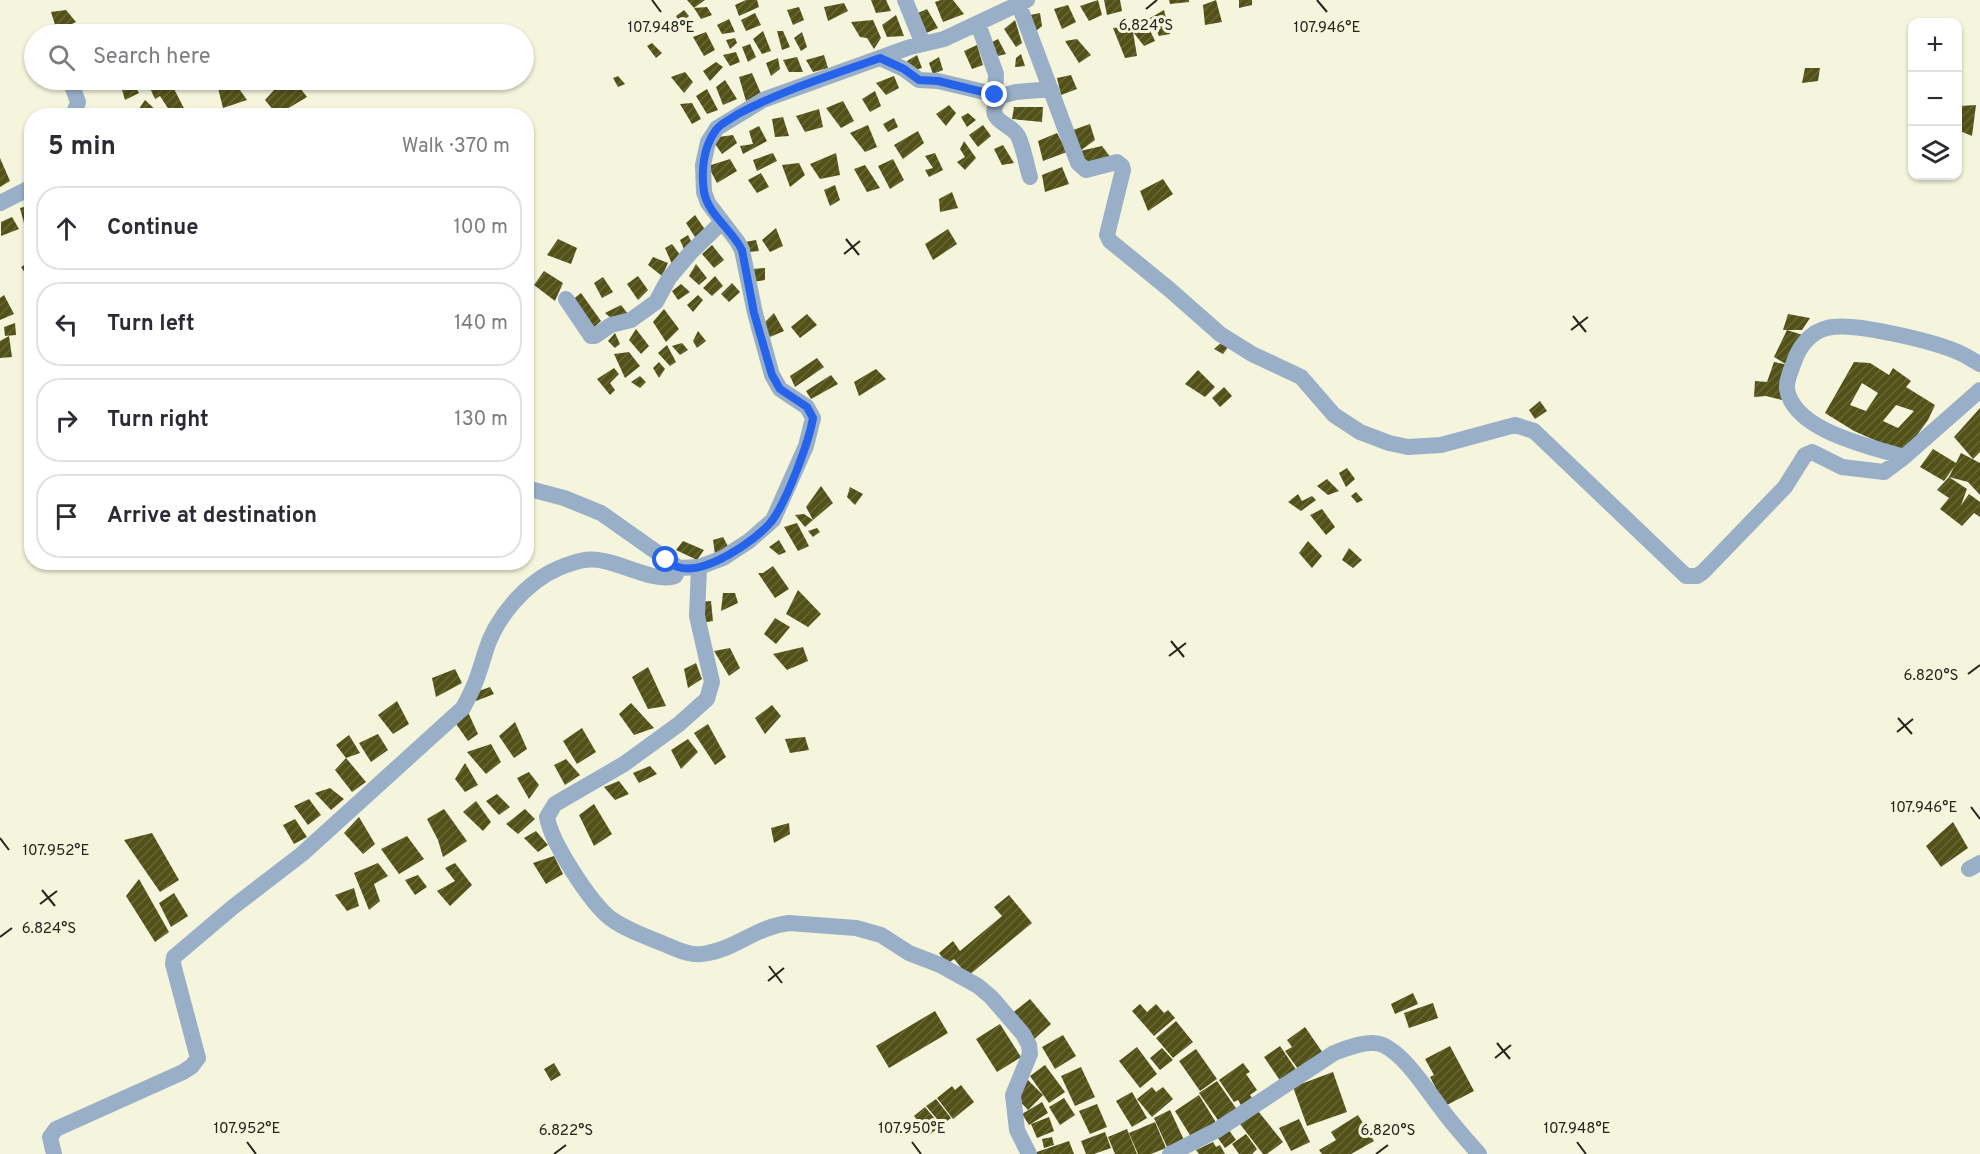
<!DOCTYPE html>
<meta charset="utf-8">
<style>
body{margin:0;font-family:Overpass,sans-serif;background:#f2f2f3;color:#2b2b33}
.controls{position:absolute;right:18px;top:18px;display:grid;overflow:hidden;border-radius:12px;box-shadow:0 2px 4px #0004}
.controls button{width:54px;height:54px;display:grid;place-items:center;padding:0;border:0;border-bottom:2px solid #e1e1e2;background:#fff;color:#2b2b33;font:30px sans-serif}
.stop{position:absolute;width:18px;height:18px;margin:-14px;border:4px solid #2563eb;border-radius:50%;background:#fff}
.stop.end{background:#2563eb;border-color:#fff;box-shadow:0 2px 6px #0008}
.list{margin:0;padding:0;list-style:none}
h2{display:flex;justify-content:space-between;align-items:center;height:78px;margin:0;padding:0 24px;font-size:26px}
h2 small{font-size:20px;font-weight:400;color:#7c7c81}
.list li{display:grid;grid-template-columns:39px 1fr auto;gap:18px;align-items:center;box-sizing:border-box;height:84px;margin:0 12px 12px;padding:0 12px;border:2px solid #e1e1e2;border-radius:24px}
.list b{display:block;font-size:22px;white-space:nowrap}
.list em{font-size:20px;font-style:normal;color:#7c7c81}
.icon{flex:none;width:33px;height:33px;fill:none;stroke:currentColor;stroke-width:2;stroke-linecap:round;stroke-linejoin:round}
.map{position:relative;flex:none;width:1980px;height:1154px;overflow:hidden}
.search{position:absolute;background:#fff;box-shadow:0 2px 4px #0004;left:24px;top:24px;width:510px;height:66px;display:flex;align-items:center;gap:15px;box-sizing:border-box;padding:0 21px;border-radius:33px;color:#7c7c81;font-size:22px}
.panel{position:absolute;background:#fff;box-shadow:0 2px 4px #0004;left:24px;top:108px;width:510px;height:462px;border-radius:24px}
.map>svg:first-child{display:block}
</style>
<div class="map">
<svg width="1980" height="1154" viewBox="0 0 1980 1154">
<defs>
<pattern id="building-hatch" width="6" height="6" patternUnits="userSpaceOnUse" patternTransform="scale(1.5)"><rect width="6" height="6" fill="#525118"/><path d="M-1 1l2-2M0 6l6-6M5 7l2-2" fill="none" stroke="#676739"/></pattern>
</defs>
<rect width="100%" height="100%" fill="#f4f5dc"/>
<path fill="url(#building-hatch)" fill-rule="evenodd" d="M687 0H705L694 8Z
M746 0H757L759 7 739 16 735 5Z
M871 0H886L891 11 876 13Z
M941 0H953L964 14 943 22 935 2Z
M1098 0 1102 15 1089 21 1080 6Z
M1104 0H1120L1122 11 1107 15Z
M1169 0H1189V2L1170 4Z
M1216 0 1222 22 1205 25 1203 5Z
M1239 0H1252V5L1239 8Z
M844 3 848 11 828 21 824 7Z
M1068 5 1076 22 1062 29 1054 9Z
M707 7 712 15 701 19 694 8Z
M799 7 804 20 793 25 787 10Z
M927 9 938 28 924 34 911 16Z
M66 10 76 22 57 31 51 12Z
M684 10 689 16 680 23 676 16Z
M1164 10 1170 34 1159 36 1150 18Z
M755 13 761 25 746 31 741 20Z
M1040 13 1042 26 1036 31 1030 15Z
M896 15 904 36 887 37 882 25Z
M729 19 735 32 722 34 717 25Z
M873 20 881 38 874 49 867 38 860 37 851 22Z
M1015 20 1022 43 1016 47 1004 29Z
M1147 24 1155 41 1144 46 1133 32Z
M1132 26 1137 56 1125 58 1113 28Z
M763 31 771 51 762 54 753 39Z
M777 31H783L790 47 782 50Z
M706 32 715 50 704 56 693 37Z
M802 32 807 47 801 51 794 38Z
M735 38 737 43 730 49 726 40Z
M998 39 1006 54 998 56 990 43Z
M1077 39 1091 55 1079 63 1065 41Z
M652 43 662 53 656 58 647 46Z
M750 44 756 57 748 62 742 47Z
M977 45 983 65 972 69 964 51Z
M736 52 740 62 730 66 723 55Z
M1021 54 1025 66 1015 67 1016 58Z
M824 55 828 68 813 72 806 60Z
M917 55 922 68 912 71 907 61Z
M797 57 803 72H789L783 60Z
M939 57 943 70 933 74 929 63Z
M778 58 780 69 771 76 766 63Z
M716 62 723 67 710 81 703 71Z
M1805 68H1820L1818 81 1802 83Z
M685 72 693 82 684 93 671 77Z
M752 73 762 96 746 101 739 77Z
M1071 75 1077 89 1061 95 1057 78Z
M618 76 625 84 618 87 613 78Z
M894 76 899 88 886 95 876 83Z
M97 80H117L120 83 110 89Z
M125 80H131L139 93 125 100 120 83Z
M156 80H163L173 87 188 116H173L160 96 155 99 148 84Z
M216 80H233L247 100 223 108Z
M283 80H294L307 97 277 115 265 100Z
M725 80 737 99 723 105 716 87Z
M707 89 718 110 707 114 696 96Z
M875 91 881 106 870 112 862 99Z
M145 100 160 114 159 116H134Z
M843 101 854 121 841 128 826 108Z
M692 103 701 119 692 124 680 104Z
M949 105 956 113 946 126 936 114Z
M1976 105 1972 136 1960 131V106Z
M1014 107H1043L1042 122 1012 119Z
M819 109 823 127 805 132 796 116Z
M968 113 976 120 967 127 961 117Z
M783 117 789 136 775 137 772 119Z
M894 118 898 127 888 132 883 124Z
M1090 124 1095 140 1080 151 1102 146 1114 162 1082 168 1073 130Z
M868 125 877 147 865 152 850 133Z
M983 125 991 136 978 147 969 135Z
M759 126 767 141 743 154 740 146 753 144 749 131Z
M918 131 924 143 903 159 894 145Z
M1057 133 1067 152 1043 161 1038 141Z
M733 135 737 143 722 154 711 138Z
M964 141 976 158 965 170 957 162 965 157 960 149Z
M1003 145 1014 163 1002 165 994 149Z
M773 153 777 161 757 171 753 160Z
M836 153 840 175 820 179 810 164Z
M935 153 943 170 929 177 925 170 933 168 925 156Z
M0 158 10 181 0 187Z
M730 159 737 171 717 183 708 166Z
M893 159 904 180 890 189 878 166Z
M799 163 805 175 790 187 782 165Z
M865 165 880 188 867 192 854 169Z
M1062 167 1069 184 1045 192 1042 175Z
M32 169V182L27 183 25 171Z
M761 173 769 187 757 193 748 180Z
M1163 179 1173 194 1148 211 1140 191Z
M835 185 840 200 830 206 824 190Z
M952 192 958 208 940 212 939 199Z
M28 206 32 216V225L25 227 20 208Z
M695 215 706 231 695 237 686 223Z
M12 217 19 229 1 236V222Z
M776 228 783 246 770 252 762 240Z
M948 229 957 244 933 260 925 244Z
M688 235 693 245 684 249 680 240Z
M558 239 577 248 571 264 547 255Z
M756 240 759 251 749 252 745 242Z
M672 244 681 256 672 264 665 248Z
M712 245 724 260 714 268 702 254Z
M653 257 668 263 662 276 648 265Z
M32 260V277L29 279 21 267Z
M696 264 707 278 699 285 689 276Z
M765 268V280L752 282 753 269Z
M544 271 563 283 555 301 534 285Z
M638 276 648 290 638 300 627 284Z
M715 276 723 286 712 296 703 288Z
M603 277 613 292 602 298 594 283Z
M732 283 740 292 729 302 721 294Z
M681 284 690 292 678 300 672 291Z
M581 293 601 321 591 330 568 303Z
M4 295 14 314 0 320V298Z
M698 295 703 300 693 312 687 305Z
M621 305 628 314 617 323 605 313Z
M664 309 679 329 666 342 653 322Z
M774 313 784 331 770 337 762 325Z
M807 314 817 325 800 338 791 327Z
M1788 314 1810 318 1802 330H1783Z
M15 323 16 335 5 336 4 327Z
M636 329 649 346 641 354 629 340Z
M1787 330 1806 336 1789 366 1774 357Z
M698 331 706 341 697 348 693 341Z
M615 333 620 344 615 348 608 341Z
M9 336 12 357 0 358V341Z
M1222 342 1229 346 1223 354 1214 349Z
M682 343 688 350 680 355 672 346Z
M667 345 676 362 670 366 658 353Z
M629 352 640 366 625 378 614 354Z
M817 358 824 367 795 387 790 376Z
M659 362 665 369 659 378 653 368Z
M1774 362 1793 366 1782 400 1766 396 1754 397 1755 381 1767 382Z
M1854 362 1870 363 1889 375 1893 368 1911 381 1906 387 1935 405 1928 420 1904 453 1854 431 1825 413ZM1862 383 1878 393 1866 411 1850 405ZM1896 405 1914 411 1898 428 1883 421Z
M614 368 619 374 610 383 615 390 610 395 597 379Z
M876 369 886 379 859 396 854 382Z
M1198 370 1215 387 1205 397 1185 384Z
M831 375 838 384 811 399 806 391Z
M640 376 646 382 640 388 631 382Z
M1224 387 1232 396 1220 407 1212 398Z
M1540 401 1547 411 1535 419 1529 410Z
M1980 408V452L1973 459 1954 437Z
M1933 449 1956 463 1961 453 1980 463V495L1968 482 1949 477 1967 489 1961 505 1969 494 1980 502V517L1974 513 1962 526 1940 509 1949 498 1937 490 1949 477 1954 467 1944 481 1920 467Z
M1347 468 1355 479 1346 487 1339 473Z
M1327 479 1339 491 1328 495 1317 486Z
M821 486 833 503 813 520 806 507Z
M850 487 863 494 855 505 847 497Z
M1356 492 1363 500 1357 503 1351 496Z
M1298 494 1302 501 1312 496 1316 500 1301 511 1288 502Z
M1322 509 1335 527 1326 535 1310 515Z
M804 514 813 520 805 527 795 515Z
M797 523 809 546 798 551 784 527Z
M817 528 820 532 813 537 808 531Z
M723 537 729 548 715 554 713 540Z
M779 540 786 552 779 555 769 547Z
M683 541 704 550 697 560 676 550Z
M1308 541 1322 556 1312 568 1299 553Z
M1349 548 1362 560 1353 568 1342 560Z
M773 566 789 589 775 598 758 573H763Z
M798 590 821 614 808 627 786 614Z
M723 593H735L738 603 721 611Z
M711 601 713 621 702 623 701 602Z
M775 618 790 627 776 644 764 634Z
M803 647 808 661 787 670 773 654Z
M730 648 740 668 729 676 714 651Z
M696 663 702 679 688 688 684 669Z
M648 667 666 706 648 709 632 677Z
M455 669 462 683 436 697 432 678Z
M490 687 494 694 476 701V692Z
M397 701 409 724 393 734 378 715Z
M631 703 654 728 634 735 619 714Z
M772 705 781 716 765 734 755 718Z
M467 710 478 734 468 741 454 721Z
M515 722 527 749 514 758 499 736Z
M708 724 726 757 715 765 694 733Z
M582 728 596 752 577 764 563 741Z
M378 734 388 750 371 762 359 743Z
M349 735 360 753 346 758 336 745Z
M805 737 809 750 790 753 785 739Z
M688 739 698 752 681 769 671 750Z
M491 744 501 762 486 774 467 752Z
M346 758 366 782 352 792 335 770Z
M566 759 580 775 565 785 554 765Z
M465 763 478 785 465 792 455 779Z
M650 766 657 774 639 783 633 773Z
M529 772 539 785 529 799 517 778Z
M619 781 629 794 615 800 604 787Z
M330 788 344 799 331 810 315 793Z
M497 794 510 807 499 815 486 801Z
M309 799 321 815 308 825 294 806Z
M476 801 491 822 483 831 463 812Z
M594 804 612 834 594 846 579 815Z
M444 809 467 841 443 857 438 840 427 819Z
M525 809 535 819 518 834 506 824Z
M359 817 375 844 363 854 344 833Z
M295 819 307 837 294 844 283 825Z
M1953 822 1968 848 1941 867 1926 846Z
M789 823 790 834 774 843 771 828Z
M536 831 548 845 538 852 524 838Z
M152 833 179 880 160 892 124 840Z
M407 836 424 859 399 874 381 849Z
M554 856 563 874 546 884 533 863Z
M378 863 388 876 374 884 380 901 369 910 354 873Z
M455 863 472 885 450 906 437 891 455 881 445 868Z
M418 875 427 887 415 895 405 880Z
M139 879 169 932 155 942 126 896Z
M354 888 359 906 347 911 335 895Z
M174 893 188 916 171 927 159 903Z
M1009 895 1032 923 968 976 954 959 947 964 939 953 953 941 960 951 1002 916 994 907Z
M1413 993 1418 1004 1395 1014 1391 1004Z
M1030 999 1051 1024 1032 1041 1010 1015Z
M1433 1003 1438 1018 1409 1028 1404 1013Z
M1140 1004 1147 1012 1156 1004 1164 1013 1168 1010 1175 1018 1154 1036 1132 1011Z
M935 1011 948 1033 889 1068 876 1046Z
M1176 1021 1193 1042 1173 1058 1156 1038Z
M1000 1024 1021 1057 997 1072 976 1039Z
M1305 1027 1325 1056 1301 1073 1285 1051 1292 1047 1287 1040Z
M1063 1035 1076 1056 1055 1069 1042 1047Z
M1280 1046 1297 1071 1281 1082 1264 1057Z
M1450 1046 1474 1091 1445 1106 1430 1077 1434 1075 1425 1059Z
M1137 1047 1157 1074 1140 1088 1119 1061Z
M1162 1048 1173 1060 1160 1070 1150 1058Z
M1196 1049 1217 1079 1200 1091 1179 1061Z
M554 1063 561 1075 551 1081 544 1069Z
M1243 1063 1250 1072 1246 1074 1257 1090 1250 1095 1253 1099 1242 1107 1238 1100 1234 1102 1219 1080Z
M1045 1065 1065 1092 1049 1103 1030 1076Z
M1081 1067 1095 1097 1075 1106 1061 1076Z
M1333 1072 1347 1112 1307 1126 1293 1087Z
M1028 1080 1043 1095 1028 1110 1013 1094Z
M1217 1081 1238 1111 1220 1123 1199 1093Z
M961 1085 974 1102 953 1119 937 1098 952 1086 955 1090Z
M1152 1087 1156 1092 1163 1087 1173 1099 1152 1117 1137 1099Z
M1132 1092 1147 1118 1132 1127 1116 1101Z
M1199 1095 1217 1124 1193 1140 1175 1111Z
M1064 1098 1075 1115 1060 1125 1049 1107Z
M936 1099 951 1118 942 1125 926 1106Z
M1042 1102 1048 1113 1029 1125 1022 1114Z
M1097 1104 1107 1127 1090 1134 1079 1111Z
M925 1107 941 1126 929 1135 914 1116Z
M1170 1110 1184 1140 1167 1147 1154 1118Z
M1258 1111 1283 1142 1267 1154H1263L1240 1124Z
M1358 1115 1374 1141 1351 1154H1322L1319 1150 1336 1140 1331 1132Z
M1049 1117 1054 1131 1037 1138 1031 1124Z
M1299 1119 1310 1142 1291 1151 1279 1128Z
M1155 1122 1166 1148 1151 1154H1138L1129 1133Z
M1226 1126 1236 1140 1225 1148 1215 1134Z
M1127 1129 1137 1154H1115L1108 1137Z
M1105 1132 1111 1148 1094 1154H1086L1081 1141Z
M1246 1134 1257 1149 1252 1154H1239L1232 1144Z
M1052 1137 1054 1145 1044 1148 1042 1139Z
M1069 1141 1074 1154H1031Z
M1213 1142 1216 1147 1220 1145 1225 1154H1199L1196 1150Z"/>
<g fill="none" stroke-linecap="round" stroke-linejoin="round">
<path stroke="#99afc8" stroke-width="16" d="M905 0 923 44
M1019 5 1078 163 1086 170 1117 162 1122 166 1123 170 1107 235 1110 241 1169 289 1220 334 1252 354 1301 377 1334 415 1360 432 1389 443 1408 447 1441 445 1515 425 1534 431 1686 576H1697L1703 572 1785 487 1805 455 1812 452 1842 467 1884 472 1904 457 1980 390
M978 24 996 74 995 95
M880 58 904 69 919 80 938 81 1001 96
M70 80 78 102 73 116
M1030 177C1026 164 1024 148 1018 136 1011 122 981 122 1001 96L1016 92 1051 89
M0 203 32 187
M566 299 591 336H595L611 325 631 320 656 302 669 278 691 252 722 222
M1904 457C1869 446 1794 431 1787 389 1786 380 1791 371 1794 362 1799 347 1810 332 1827 328 1852 321 1936 342 1960 353 1967 356 1974 361 1980 364
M526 488 564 498 601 513 679 568 699 567 723 558 749 541 773 520 806 446 813 418 807 407 780 389 772 375 755 313 742 250 737 241 708 203 704 192 703 165 708 142 717 128 763 100 910 47 944 39 1027 0
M699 567 697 616 712 682 707 699 679 724 624 764 555 804 547 817C551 842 590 902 610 918 626 930 645 936 664 944 678 950 692 957 708 953 737 948 756 927 789 923L856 928 881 935 909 953 940 965 978 986 991 997 1023 1034 1029 1045 1030 1054 1013 1095 1017 1130 1029 1154
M1969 869 1980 863
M54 1154 50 1137 56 1129 183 1072 192 1066 198 1058 173 964 174 957 233 907 302 854 463 708C475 686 478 676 485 653 495 618 526 582 559 568 574 562 587 557 604 561 623 564 657 583 675 576L679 568
M1170 1154 1217 1130 1334 1053C1347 1048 1369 1039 1383 1045 1405 1055 1426 1089 1440 1107 1452 1124 1466 1139 1479 1154"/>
</g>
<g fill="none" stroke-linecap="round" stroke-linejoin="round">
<path stroke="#2563eb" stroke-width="8" d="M666 560C670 562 674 566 678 567 704 576 755 541 771 522 786 503 809 442 813 418L807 407 780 389 772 375 754 313 742 250C732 230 708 214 704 192 701 172 703 147 716 130 721 123 731 119 738 114 783 90 832 75 880 58L904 69 919 80 938 81 995 95"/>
</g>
<path fill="none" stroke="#24251c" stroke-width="2" d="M652 0 661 12M1317 0 1327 12M1146 9 1157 0M846 239 859 255M844 254 860 241M1573 316 1586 332M1571 330 1588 317M1171 641 1184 657M1169 656 1186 643M1968 674 1980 665M1898 718 1912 734M1897 732 1913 719M1971 807 1980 819M0 838 9 850M42 890 55 906M40 904 57 891M0 937 12 928M769 966 782 983M768 981 784 968M1497 1043 1510 1059M1495 1058 1511 1045M247 1142 256 1154M912 1142 921 1154M1577 1142 1586 1154M554 1154 566 1145M1376 1154 1388 1145"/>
<g font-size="15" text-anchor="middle" fill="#24251c" stroke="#f4f5dc" stroke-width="6" stroke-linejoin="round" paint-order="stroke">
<text x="1146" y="30">6.824°S</text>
<text x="661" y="32">107.948°E</text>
<text x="1327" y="32">107.946°E</text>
<text x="1931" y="680">6.820°S</text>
<text x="1924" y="812">107.946°E</text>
<text x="56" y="855">107.952°E</text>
<text x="49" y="933">6.824°S</text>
<text x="247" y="1133">107.952°E</text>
<text x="912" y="1133">107.950°E</text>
<text x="1577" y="1133">107.948°E</text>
<text x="566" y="1135">6.822°S</text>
<text x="1388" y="1135">6.820°S</text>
</g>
</svg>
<div class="controls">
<button>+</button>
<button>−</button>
<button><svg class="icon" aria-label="layers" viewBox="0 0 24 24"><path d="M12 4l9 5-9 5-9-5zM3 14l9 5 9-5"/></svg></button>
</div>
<div class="stop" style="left:666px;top:560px"></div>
<div class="stop end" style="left:995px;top:95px"></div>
<div class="search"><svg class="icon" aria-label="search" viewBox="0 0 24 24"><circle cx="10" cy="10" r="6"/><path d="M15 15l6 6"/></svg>Search here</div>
<section class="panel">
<h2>5 min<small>Walk · 370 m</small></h2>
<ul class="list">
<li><svg class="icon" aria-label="ahead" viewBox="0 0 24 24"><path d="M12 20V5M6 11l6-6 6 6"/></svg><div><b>Continue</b></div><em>100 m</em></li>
<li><svg class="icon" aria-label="left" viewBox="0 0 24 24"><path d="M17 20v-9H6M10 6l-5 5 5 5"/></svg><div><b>Turn left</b></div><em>140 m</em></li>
<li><svg class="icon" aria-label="right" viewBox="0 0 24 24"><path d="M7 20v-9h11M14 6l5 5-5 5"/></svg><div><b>Turn right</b></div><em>130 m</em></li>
<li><svg class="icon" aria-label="arrive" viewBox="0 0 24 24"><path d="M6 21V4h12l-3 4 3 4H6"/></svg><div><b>Arrive at destination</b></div></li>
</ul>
</section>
</div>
